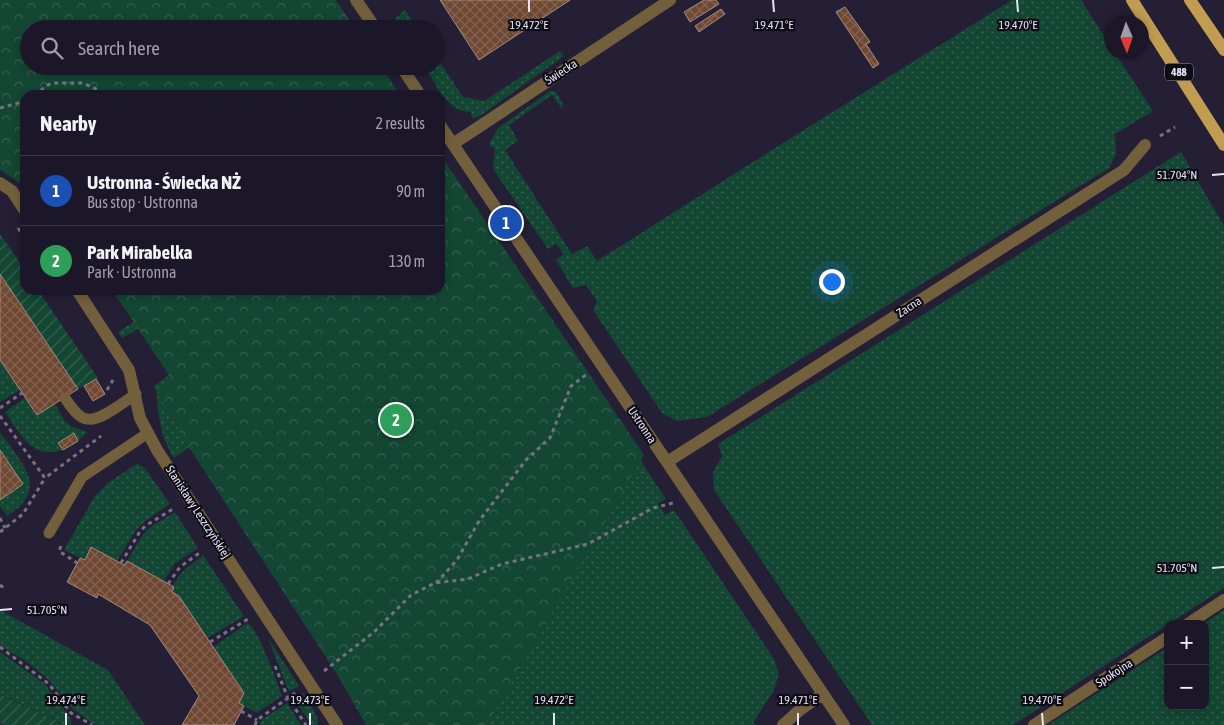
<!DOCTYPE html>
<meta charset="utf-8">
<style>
body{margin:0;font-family:"Asap Condensed",sans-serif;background:#242030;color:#f1f3f6}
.controls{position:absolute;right:15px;bottom:15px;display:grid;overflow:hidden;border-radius:10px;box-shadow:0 2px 8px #0003}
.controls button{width:45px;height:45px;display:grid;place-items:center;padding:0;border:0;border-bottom:1px solid #393645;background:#1b1728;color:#f1f3f6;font:25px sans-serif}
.compass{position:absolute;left:1104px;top:15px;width:45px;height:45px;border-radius:50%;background:#1b1728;box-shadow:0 2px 8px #0003;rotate:178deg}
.you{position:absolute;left:831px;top:281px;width:18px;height:18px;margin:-12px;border:4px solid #fff;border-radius:50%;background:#1a73e8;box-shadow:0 0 0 8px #1a73e833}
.badge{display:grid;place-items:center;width:32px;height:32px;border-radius:50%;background:#81bdfa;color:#fff;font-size:16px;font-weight:700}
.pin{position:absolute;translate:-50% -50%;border:2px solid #fff;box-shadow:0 1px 5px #0006}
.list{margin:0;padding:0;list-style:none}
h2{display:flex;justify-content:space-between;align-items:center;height:65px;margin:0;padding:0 20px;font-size:21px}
h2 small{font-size:16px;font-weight:400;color:#a09fa8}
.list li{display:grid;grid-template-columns:32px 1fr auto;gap:15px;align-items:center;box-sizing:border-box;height:70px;padding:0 20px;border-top:1px solid #393645}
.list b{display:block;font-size:19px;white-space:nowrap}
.list p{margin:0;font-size:16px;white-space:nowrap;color:#a09fa8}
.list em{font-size:16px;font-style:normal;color:#a09fa8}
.icon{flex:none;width:28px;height:28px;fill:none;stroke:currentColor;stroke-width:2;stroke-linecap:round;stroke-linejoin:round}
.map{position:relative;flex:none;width:1224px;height:725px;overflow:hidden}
.search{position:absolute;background:#1b1728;box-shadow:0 2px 8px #0003;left:20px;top:20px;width:425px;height:55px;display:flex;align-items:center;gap:12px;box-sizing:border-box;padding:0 18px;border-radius:28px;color:#a09fa8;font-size:19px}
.panel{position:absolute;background:#1b1728;box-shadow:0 2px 8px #0003;left:20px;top:90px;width:425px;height:205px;border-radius:15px}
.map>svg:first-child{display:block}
</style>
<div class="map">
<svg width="1224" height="725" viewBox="0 0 1224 725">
<defs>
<pattern id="grass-dots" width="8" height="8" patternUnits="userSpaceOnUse" patternTransform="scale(1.25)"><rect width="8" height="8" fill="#134633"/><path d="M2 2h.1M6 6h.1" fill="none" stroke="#356151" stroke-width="1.8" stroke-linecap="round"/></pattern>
<pattern id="forest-crowns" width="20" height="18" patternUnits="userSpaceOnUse" patternTransform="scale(1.25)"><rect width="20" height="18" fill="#134633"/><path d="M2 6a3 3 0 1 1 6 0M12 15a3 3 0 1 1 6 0" fill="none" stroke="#356151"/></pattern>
<pattern id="garden-furrows" width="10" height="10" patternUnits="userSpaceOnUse" patternTransform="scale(1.25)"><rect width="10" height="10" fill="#134633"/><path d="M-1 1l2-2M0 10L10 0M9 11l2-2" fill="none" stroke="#356151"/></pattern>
<pattern id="building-cross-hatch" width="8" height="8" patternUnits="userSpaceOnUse" patternTransform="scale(1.25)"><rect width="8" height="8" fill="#6f4833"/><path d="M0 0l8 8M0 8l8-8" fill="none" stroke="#846251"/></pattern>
</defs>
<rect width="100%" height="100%" fill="#241f35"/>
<path fill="url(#grass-dots)" d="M1012 0H1081L1111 47 1112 52 1115 53 1153 111 1115 134 1116 154 1109 168 707 417 677 421 662 413 593 310 597 301 586 285 573 288 556 260 564 254 556 244 548 249 493 169 495 149 489 144 498 128 550 91 556 92 563 104 562 109 552 95 509 125 518 141 505 150 572 254 587 246 597 261 783 143Z
M405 10 418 29H399L394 22 396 18Z
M560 51 564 56 480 116 472 118 471 112C448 113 435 83 424 66H436L437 58 463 97 484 101Z
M1181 152 1224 226V588L1013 725H872L714 490 713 472 722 456 718 444Z
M112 290H440L588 381 666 499 658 504 665 515 674 510 774 659 779 674 774 690 753 723 757 725H441L404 671 358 711 337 674 189 447 174 458C164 444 160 426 158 409 157 400 158 394 154 386L169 375 138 329 122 338 118 332 134 322Z
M0 360 20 390 0 402Z
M25 398 37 415 55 404 64 420 72 427 88 432 78 441 74 433 59 443 63 450C31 460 21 434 5 412Z
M0 432C22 464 51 488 7 516L0 506V500L23 484 0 450Z
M138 464 145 468 170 504 145 521 136 530 117 561 91 547 85 560 64 550 95 496 108 483 133 466Z
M175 512 198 548 175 563 164 581 127 561C133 553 140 536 147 530 155 523 166 518 175 512Z
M203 555 244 616 208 638 179 596 172 592 174 587 172 586 182 572Z
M0 610 108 670 145 725H95L73 709 48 679 27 662 0 645Z
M1224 610V725H1048L1168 647V706H1205V624H1203Z
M247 623C258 627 277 683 282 696L257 713 239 703 244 693 214 649 215 646Z
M268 638 299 686 290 691 287 687Z
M0 652 45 684 71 719V725H66L0 694Z
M303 693 317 716 318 725H312L294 699Z
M287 703 301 725H259L263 719Z"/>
<path fill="url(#forest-crowns)" d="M0 0H336L355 29H29V66H381L400 95H25V190L21 184 0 170Z
M440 154 644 455 487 725H366L358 711 360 709 189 447 157 393 169 375 113 290H440Z"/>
<path fill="url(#garden-furrows)" d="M0 234 25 270V290H38L98 378 78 389 0 274Z
M0 694 7 698 66 725H4L0 723Z"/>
<path fill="url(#building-cross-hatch)" stroke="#a68a7b" d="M440 0H570L479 60Z
M704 0H716L719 4 690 22 684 12Z
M845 7 870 42 866 44 879 64 873 68 836 12Z
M721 9 725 14 699 32 695 26Z
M0 274 78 389 37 415 0 360Z
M96 379 105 394 93 401 84 386Z
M74 433 78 441 63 450 58 443Z
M0 450 23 484 0 500Z
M91 547 124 565 127 561 174 587 172 592 179 596 244 693 239 703 244 706 234 725H182L199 696 150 625 98 594 97 598 67 582 80 558 85 560Z"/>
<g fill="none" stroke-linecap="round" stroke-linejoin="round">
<path stroke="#757285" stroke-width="3" stroke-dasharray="4 4" stroke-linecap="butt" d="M34 95 51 83H83L109 95
M0 108 25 101
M1160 136 1175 127
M18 228 25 238
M107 390 113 380
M0 408 22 393
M0 416 45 478 101 436
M0 518 5 528
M0 532 23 514 45 478
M61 546 59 551 77 563
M121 563 139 533 145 526 173 509
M436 583 457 560 479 521 526 460 550 438 571 386 587 374
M168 584 180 567 202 551
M0 585 4 588
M210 642 248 619
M0 647 49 684 71 713 92 725
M275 666 288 698 306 725
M324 671 374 632 411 595 435 583 468 579 502 564 588 544 653 508 673 503
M241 711 257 720
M255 725 257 720 295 693"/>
<path stroke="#72603d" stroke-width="11" d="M65 398C70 405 78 418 87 419 100 422 125 401 136 394
M49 533 82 477 148 433"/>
<path stroke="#72603d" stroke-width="12" d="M356 0 376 29
M401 66 420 95
M440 125 844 725
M453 144 670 0
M0 183 12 191 25 211
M77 290 129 370 140 418 157 450 337 725
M667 462 1124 170 1145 145
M1188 624 1224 600
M783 725 801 709 823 694
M1034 725 1168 637"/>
<path stroke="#c29d51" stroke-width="12" d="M1132 0 1224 145
M1190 0 1224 50"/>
</g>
<path fill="none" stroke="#e6e4f3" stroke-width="2" d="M529 0V12M773 0 774 12M1017 0 1018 12M1212 175 1224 174M1212 568 1224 567M0 610 12 609M66 713V725M310 713V725M554 713V725M798 713V725M1042 713 1043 725"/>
<g text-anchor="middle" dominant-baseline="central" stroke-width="4.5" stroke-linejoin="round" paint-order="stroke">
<rect fill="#0d0b14" stroke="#a5a3b0" stroke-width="1" x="1165" y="63.5" width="28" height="17" rx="4"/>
<g font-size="11" font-weight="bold" fill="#e6e4f3">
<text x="1179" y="72">488</text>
</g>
<g font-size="12" fill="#e6e4f3" stroke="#0d0b14">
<text transform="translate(561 72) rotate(-33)">Świecka</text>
<text transform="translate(909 307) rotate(-33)">Zacna</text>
<text transform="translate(642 425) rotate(56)">Ustronna</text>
<text transform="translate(198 512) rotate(57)">Stanisławy Leszczyńskiej</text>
<text transform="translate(1114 673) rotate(-33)">Spokojna</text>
</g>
</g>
<g font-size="12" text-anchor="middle" fill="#e6e4f3" stroke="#0d0b14" stroke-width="4.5" stroke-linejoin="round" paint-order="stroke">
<text x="529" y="29">19.472°E</text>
<text x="774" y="29">19.471°E</text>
<text x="1018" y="29">19.470°E</text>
<text x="1177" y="179">51.704°N</text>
<text x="1177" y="572">51.705°N</text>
<text x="47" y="614">51.705°N</text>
<text x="66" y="704">19.474°E</text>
<text x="310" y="704">19.473°E</text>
<text x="554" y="704">19.472°E</text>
<text x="798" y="704">19.471°E</text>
<text x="1042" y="704">19.470°E</text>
</g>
</svg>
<div class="controls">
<button>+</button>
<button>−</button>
</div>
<svg class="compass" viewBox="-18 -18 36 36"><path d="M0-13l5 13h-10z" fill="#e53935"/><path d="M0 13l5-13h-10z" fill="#a09fa8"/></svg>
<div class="you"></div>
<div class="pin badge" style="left:506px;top:223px;background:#1a4fb4">1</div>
<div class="pin badge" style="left:396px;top:420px;background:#2e9e5b">2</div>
<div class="search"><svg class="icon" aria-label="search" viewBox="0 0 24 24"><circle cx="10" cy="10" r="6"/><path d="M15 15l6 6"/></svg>Search here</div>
<section class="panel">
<h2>Nearby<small>2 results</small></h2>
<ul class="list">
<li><span class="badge" style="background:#1a4fb4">1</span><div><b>Ustronna - Świecka NŻ</b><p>Bus stop · Ustronna</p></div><em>90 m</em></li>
<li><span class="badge" style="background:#2e9e5b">2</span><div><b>Park Mirabelka</b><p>Park · Ustronna</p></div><em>130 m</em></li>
</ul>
</section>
</div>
